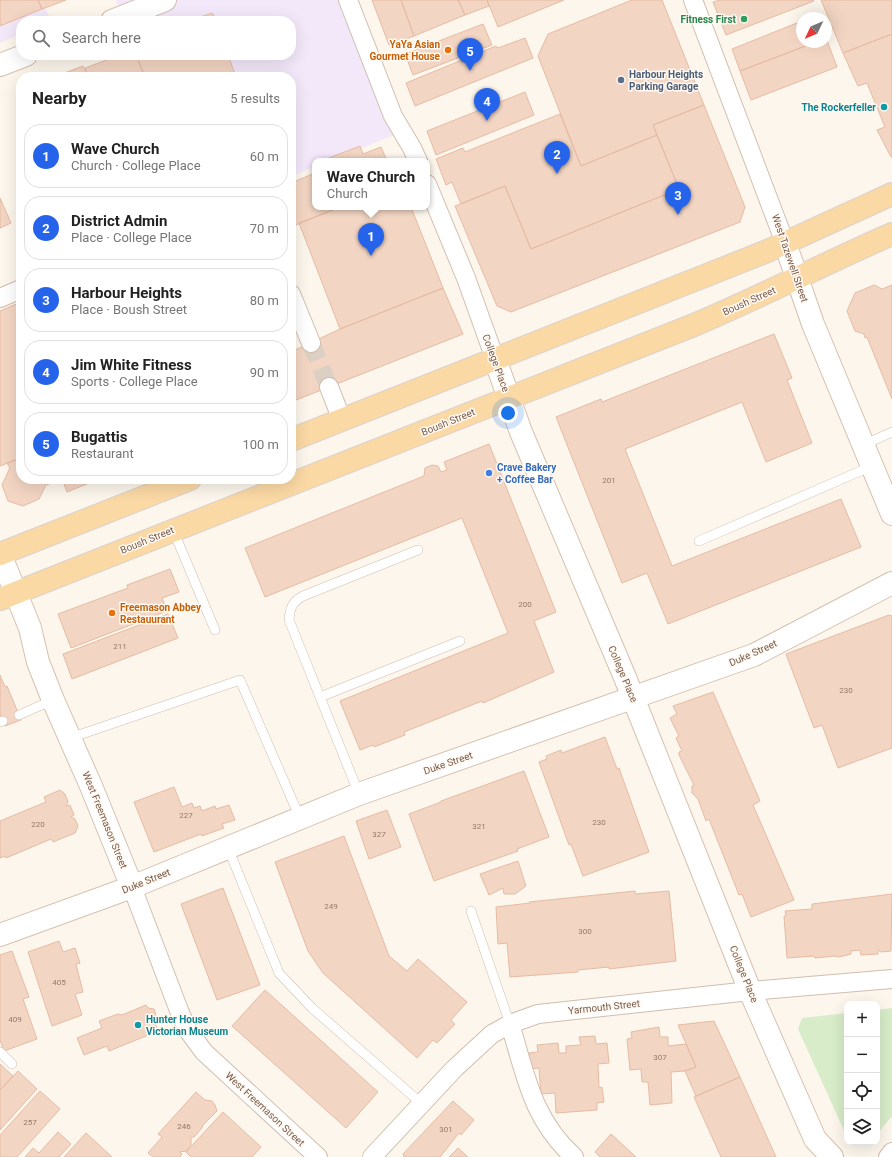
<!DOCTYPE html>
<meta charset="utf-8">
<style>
body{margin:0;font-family:Roboto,sans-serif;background:#f2f2f2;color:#222}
.controls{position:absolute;right:12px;bottom:12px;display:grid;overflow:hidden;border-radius:8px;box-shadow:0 4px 16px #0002}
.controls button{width:36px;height:36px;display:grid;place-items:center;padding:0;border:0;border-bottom:1px solid #e0e0e0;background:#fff;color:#222;font:20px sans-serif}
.compass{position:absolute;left:796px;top:12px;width:36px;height:36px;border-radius:50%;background:#fff;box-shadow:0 4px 16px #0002;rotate:226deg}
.you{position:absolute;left:508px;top:413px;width:14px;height:14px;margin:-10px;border:3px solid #fff;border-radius:50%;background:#1a73e8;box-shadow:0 0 0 6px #1a73e833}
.badge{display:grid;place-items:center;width:26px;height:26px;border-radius:50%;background:#2563eb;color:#fff;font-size:13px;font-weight:700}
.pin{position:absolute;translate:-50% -33px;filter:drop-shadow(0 1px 2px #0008)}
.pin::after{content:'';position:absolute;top:21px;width:14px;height:12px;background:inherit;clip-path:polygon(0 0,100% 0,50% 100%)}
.popup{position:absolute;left:312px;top:158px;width:118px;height:52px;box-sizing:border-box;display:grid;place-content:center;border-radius:8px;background:#fff;filter:drop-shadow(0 1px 3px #0005);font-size:13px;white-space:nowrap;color:#767676}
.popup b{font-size:15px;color:#222}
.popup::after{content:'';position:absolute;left:50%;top:100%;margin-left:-8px;border:8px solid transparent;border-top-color:#fff}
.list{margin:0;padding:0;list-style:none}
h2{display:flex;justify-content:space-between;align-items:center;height:52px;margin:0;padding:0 16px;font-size:17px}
h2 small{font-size:13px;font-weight:400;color:#767676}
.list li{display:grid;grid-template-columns:26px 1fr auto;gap:12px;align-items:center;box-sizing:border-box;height:64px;margin:0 8px 8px;padding:0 8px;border:1px solid #e0e0e0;border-radius:16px}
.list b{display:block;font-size:15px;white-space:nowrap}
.list p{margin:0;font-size:13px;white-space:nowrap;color:#767676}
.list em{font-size:13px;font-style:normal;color:#767676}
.icon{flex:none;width:22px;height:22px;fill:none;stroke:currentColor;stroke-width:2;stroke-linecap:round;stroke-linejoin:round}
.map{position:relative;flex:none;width:892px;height:1157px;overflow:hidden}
.search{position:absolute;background:#fff;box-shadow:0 4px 16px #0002;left:16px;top:16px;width:280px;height:44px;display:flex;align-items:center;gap:10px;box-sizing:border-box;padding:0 14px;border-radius:16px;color:#767676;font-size:15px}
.panel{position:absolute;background:#fff;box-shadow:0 4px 16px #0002;left:16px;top:72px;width:280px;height:412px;border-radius:16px}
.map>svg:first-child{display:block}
</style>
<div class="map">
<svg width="892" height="1157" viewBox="0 0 892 1157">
<rect width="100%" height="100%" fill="#fdf6ec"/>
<path fill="#f3e8fa" d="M0 0H42L51 21H21V34L0 43Z
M116 0H341L399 133 329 161H315V167L291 176V77H146L138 55H291V21H124Z"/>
<path fill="#d8ecc9" d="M892 1008V1116L877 1134V1010Z
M847 1013V1137L798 1029 802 1018Z"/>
<path fill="#f3d5c3" stroke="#e6bba3" d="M0 0H38L42 9 0 26Z
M38 0H66L42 9Z
M372 0H401L414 36 389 45Z
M401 0H458L465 15 414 36Z
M458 0H487L489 6 465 15Z
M487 0H564L498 27Z
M632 0H662L704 105 653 125 657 135 581 166 538 56 548 34Z
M720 0H813L814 1 726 35 713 2Z
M821 0H892V34L843 53Z
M212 13 218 21H199L198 18Z
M234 17 235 21H223Z
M802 21V42H816L740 71 732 49Z
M483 24 492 45 413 75 405 54Z
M892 34V157H891L877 130 885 127 867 83 858 86 843 53Z
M525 38 533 58 415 106 406 83 496 46 498 48Z
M826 38 837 67 751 100 740 71 816 42H826Z
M120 55H136L145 77H88L85 68Z
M136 55H228L236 77H145Z
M83 66 88 77H54Z
M525 92 534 115 436 155 427 131Z
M704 105 745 207 740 222 511 312 497 306 455 206 505 186 531 249 679 189 653 125Z
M560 114 581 166 657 135 679 189 531 249 505 186 461 204 452 182 446 185 436 159 463 148 465 152Z
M360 146 363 154 381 147 387 161H330L329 158Z
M315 173V207H340L291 227V183Z
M0 198 11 223 0 228Z
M340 207H411L443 288 340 329 299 223Z
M874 285 882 289 892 285V399L867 337 865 338 864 334 855 331 847 311 855 293Z
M443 288 463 334 291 402V352L340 329Z
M21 302V458L0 466V311Z
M774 334 792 378 787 380 812 443 766 462 742 402 625 449 672 566 841 499 861 547 668 624 647 573 622 583 556 417 601 399 602 402Z
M489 444 556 612 534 621 554 672 483 703 482 701 404 732 405 735 374 747 373 745 360 750 340 701 508 633 462 518 265 597 245 548 424 476 425 468 432 465 438 466 441 472 447 470 444 462Z
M21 458V479H62L46 485 39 499 23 506 8 501 2 485 10 468 7 463Z
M62 479H99L67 492Z
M170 569 179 592 162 598 167 611 71 648 58 614 128 588 127 585Z
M168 614 178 638 72 679 63 654Z
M889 615 892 616V748L838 768 822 725 814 728 786 654Z
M0 675 5 687 7 686 21 720 5 726 0 714Z
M713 692 760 801 753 805 794 900 751 917 742 894 739 895 709 819 706 821 698 799 692 793V786L694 785 679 755V752L682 751 676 738 679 736 670 718 677 714 673 706Z
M605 737 617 769 619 768 649 852 583 876 571 844 569 845 539 762 547 759 546 756 561 750 562 753Z
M524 771 549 837 517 849 518 851 434 881 409 814 441 802V801Z
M174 787 182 807 192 803 194 808 200 806 202 811 215 806 216 809 229 805 235 820 222 824 224 828 202 836 201 834 154 852 134 802Z
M60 790 65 794 68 802 66 806 70 805 74 815 71 817 75 819 78 826 75 833 53 842 51 839 6 858 5 856 0 858V821L46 802 44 797Z
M387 810 401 847 369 859 356 821Z
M344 836 389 956 407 971 418 959 467 1002 451 1020 455 1024 437 1043 433 1040 417 1058 323 973 308 951 275 862Z
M518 861 526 886 515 894H504L503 888 489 895 480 874Z
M223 888 260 985 217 1000 181 904Z
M635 891V894L669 891 676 961 609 969V967L578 970V972L510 977 507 943 498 944 496 907 530 903 529 902Z
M892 894 891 951 881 952 878 950V954L861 955 860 950 851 951V954L839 957 835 956 815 958 814 956 787 958 784 916 786 915 785 911 812 909V904Z
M59 941 63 952 75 948 80 963 76 964 83 992 75 994 82 1015 52 1026 28 952Z
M12 951 29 997 23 999 37 1039 4 1051 0 1040V955Z
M265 990 378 1092 346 1128 232 1026Z
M146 1005 148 1008 154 1009 156 1015 153 1018 158 1031 109 1051 107 1046 84 1055 77 1038 102 1028 99 1021 118 1014 122 1015Z
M714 1021 740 1077 696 1096 685 1071 696 1067 678 1025Z
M659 1027 660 1037H668V1046L686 1044 696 1067 685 1071 671 1072 672 1103 650 1105 648 1082H642L641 1069 630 1070 627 1039 632 1038 631 1032Z
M595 1036 596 1044 607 1043 609 1063 598 1064 599 1088 602 1087 604 1102 597 1103V1110L556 1113 555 1093 541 1094 539 1068 530 1069 529 1053 538 1052 537 1045 558 1043 559 1053H566V1046L581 1045 579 1037Z
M0 1064 13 1076 0 1090Z
M18 1071 37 1089 0 1130V1090Z
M740 1077 776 1157H721L694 1097Z
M40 1091 60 1109 17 1157H0V1135Z
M196 1092 205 1100 212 1101 215 1105 217 1111 203 1125 202 1128 194 1137H191V1145L186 1151 179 1152 182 1154 180 1157H153L148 1153 162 1137 158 1134Z
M453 1101 474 1120 461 1135 459 1133 440 1157H404L403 1154Z
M223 1112 261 1147 252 1157H191L186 1152Z
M58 1132 71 1144 59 1157H25L33 1148 39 1153Z
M86 1133 112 1157H64Z
M611 1134 636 1157H600L595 1152Z
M458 1148 468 1157H449Z"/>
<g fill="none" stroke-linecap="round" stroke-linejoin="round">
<path stroke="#dcd0c4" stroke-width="18" stroke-dasharray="18 9" stroke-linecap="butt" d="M311 343 329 387"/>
<defs>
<path id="lane" d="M863 445 892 432
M173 530 215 630
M699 541 872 466
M320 697 460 641
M19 715 53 700
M0 722 3 721
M70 738 240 680 300 818
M359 794 289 620C290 608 292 602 303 596L418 550
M228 848 279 973 312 1008 422 1104
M471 911 510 1024
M0 1052 12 1064"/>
<path id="street" d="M348 0 393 116 412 148 418 161
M693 0 785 243
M427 184 466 278 495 359
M291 294 311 343
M0 298 21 289
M329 387 342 420
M132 887 180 1013 187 1029 204 1052 318 1157
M510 1024C526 1076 532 1119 574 1157
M372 1157 454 1069 492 1034 510 1024 538 1014 750 991 892 979
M888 1157 892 1152"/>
<path id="secondary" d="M112 21 165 0
M0 65 26 55
M785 243 813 324 892 514
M495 359 521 432 624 675 750 991 815 1139 832 1157
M0 554 30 628 38 662 53 700 91 786 132 887
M0 935 132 887 359 794 754 655 892 583"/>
<path id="primary" d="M291 440 765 252 892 194
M0 554 190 479
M0 599 694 325C761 297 825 263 892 234"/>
</defs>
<use href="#lane" stroke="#d1beb0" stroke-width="10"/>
<use href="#street" stroke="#d1beb0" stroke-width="20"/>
<use href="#secondary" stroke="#d6c0b0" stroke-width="24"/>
<use href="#primary" stroke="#dad1cd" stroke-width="24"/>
<use href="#lane" stroke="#fff" stroke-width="9"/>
<use href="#street" stroke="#fff" stroke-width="18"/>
<use href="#secondary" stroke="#fff" stroke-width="22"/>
<use href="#primary" stroke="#fbd9a5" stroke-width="22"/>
</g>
<circle fill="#2e9e5b" stroke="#fffaf3" stroke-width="1.5" cx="744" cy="19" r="4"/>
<g fill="#e8710a" stroke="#fffaf3" stroke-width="1.5">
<circle cx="448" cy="50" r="4"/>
<circle cx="112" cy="613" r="4"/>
</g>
<circle fill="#5c6f8a" stroke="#fffaf3" stroke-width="1.5" cx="621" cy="80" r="4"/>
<g fill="#0f9aa8" stroke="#fffaf3" stroke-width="1.5">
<circle cx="884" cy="107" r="4"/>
<circle cx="138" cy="1025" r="4"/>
</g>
<circle fill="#3f7fe0" stroke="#fffaf3" stroke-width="1.5" cx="489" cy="473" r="4"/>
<g text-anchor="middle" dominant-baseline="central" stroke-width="3" stroke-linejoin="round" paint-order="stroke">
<g font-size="8" fill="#987a6a">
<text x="609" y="480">201</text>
<text x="525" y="604">200</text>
<text x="120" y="646">211</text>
<text x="846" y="690">230</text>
<text x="186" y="815">227</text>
<text x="599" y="822">230</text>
<text x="38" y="824">220</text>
<text x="479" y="826">321</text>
<text x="379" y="834">327</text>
<text x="331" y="906">249</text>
<text x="585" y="931">300</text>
<text x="59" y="982">405</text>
<text x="15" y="1019">409</text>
<text x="660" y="1057">307</text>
<text x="30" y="1122">257</text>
<text x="184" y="1126">246</text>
<text x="446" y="1129">301</text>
</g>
<g font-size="10" font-weight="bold" fill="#27864d" stroke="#fffaf3" text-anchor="end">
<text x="736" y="19">Fitness First</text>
</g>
<g font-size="10" font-weight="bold" fill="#c56008" stroke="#fffaf3" text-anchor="end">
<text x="440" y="44">YaYa Asian<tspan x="440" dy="12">Gourmet House</tspan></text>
<text x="120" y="607" text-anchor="start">Freemason Abbey<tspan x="120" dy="12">Restauurant</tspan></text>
</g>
<g font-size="10" font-weight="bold" fill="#4e5e75" stroke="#fffaf3" text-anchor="start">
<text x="629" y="74">Harbour Heights<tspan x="629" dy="12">Parking Garage</tspan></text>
</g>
<g font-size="10" font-weight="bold" fill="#0d838f" stroke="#fffaf3" text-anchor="end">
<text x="876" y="107">The Rockerfeller</text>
<text x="146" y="1019" text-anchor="start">Hunter House<tspan x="146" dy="12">Victorian Museum</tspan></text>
</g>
<g font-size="10" fill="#7a5c4d" stroke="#fffaf3">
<text transform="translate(790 258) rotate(71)">West Tazewell Street</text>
<text transform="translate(749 301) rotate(-24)">Boush Street</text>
<text transform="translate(496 363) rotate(70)">College Place</text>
<text transform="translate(448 422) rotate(-22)">Boush Street</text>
<text transform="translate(147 540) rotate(-22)">Boush Street</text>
<text transform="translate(753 653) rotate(-24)">Duke Street</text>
<text transform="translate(623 674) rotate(67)">College Place</text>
<text transform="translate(448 763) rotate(-19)">Duke Street</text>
<text transform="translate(105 820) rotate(68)">West Freemason Street</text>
<text transform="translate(146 881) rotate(-22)">Duke Street</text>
<text transform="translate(744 974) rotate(68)">College Place</text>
<text transform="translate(604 1007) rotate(-6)">Yarmouth Street</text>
<text transform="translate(265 1109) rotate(43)">West Freemason Street</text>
</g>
<g font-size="10" font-weight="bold" fill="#366cbe" stroke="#fffaf3" text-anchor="start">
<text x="497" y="467">Crave Bakery<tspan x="497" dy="12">+ Coffee Bar</tspan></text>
</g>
</g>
</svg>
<div class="controls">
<button>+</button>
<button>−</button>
<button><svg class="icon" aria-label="locate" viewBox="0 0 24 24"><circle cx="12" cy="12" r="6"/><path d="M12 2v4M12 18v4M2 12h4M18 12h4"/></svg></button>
<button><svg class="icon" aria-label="layers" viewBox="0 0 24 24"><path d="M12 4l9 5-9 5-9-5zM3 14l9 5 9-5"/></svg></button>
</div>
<svg class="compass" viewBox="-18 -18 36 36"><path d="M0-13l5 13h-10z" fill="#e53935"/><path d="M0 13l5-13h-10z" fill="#767676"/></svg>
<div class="you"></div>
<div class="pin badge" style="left:371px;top:256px">1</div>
<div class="popup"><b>Wave Church</b>Church</div>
<div class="pin badge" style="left:557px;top:174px">2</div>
<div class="pin badge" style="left:678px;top:215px">3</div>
<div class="pin badge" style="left:487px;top:121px">4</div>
<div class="pin badge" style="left:470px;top:71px">5</div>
<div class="search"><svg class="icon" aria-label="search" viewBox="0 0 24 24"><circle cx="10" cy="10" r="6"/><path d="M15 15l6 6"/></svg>Search here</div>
<section class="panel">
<h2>Nearby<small>5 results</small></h2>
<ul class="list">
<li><span class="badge">1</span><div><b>Wave Church</b><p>Church · College Place</p></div><em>60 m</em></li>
<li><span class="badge">2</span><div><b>District Admin</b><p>Place · College Place</p></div><em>70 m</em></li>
<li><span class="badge">3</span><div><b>Harbour Heights</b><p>Place · Boush Street</p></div><em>80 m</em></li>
<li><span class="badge">4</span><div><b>Jim White Fitness</b><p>Sports · College Place</p></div><em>90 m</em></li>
<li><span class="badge">5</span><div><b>Bugattis</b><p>Restaurant</p></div><em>100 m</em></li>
</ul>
</section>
</div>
